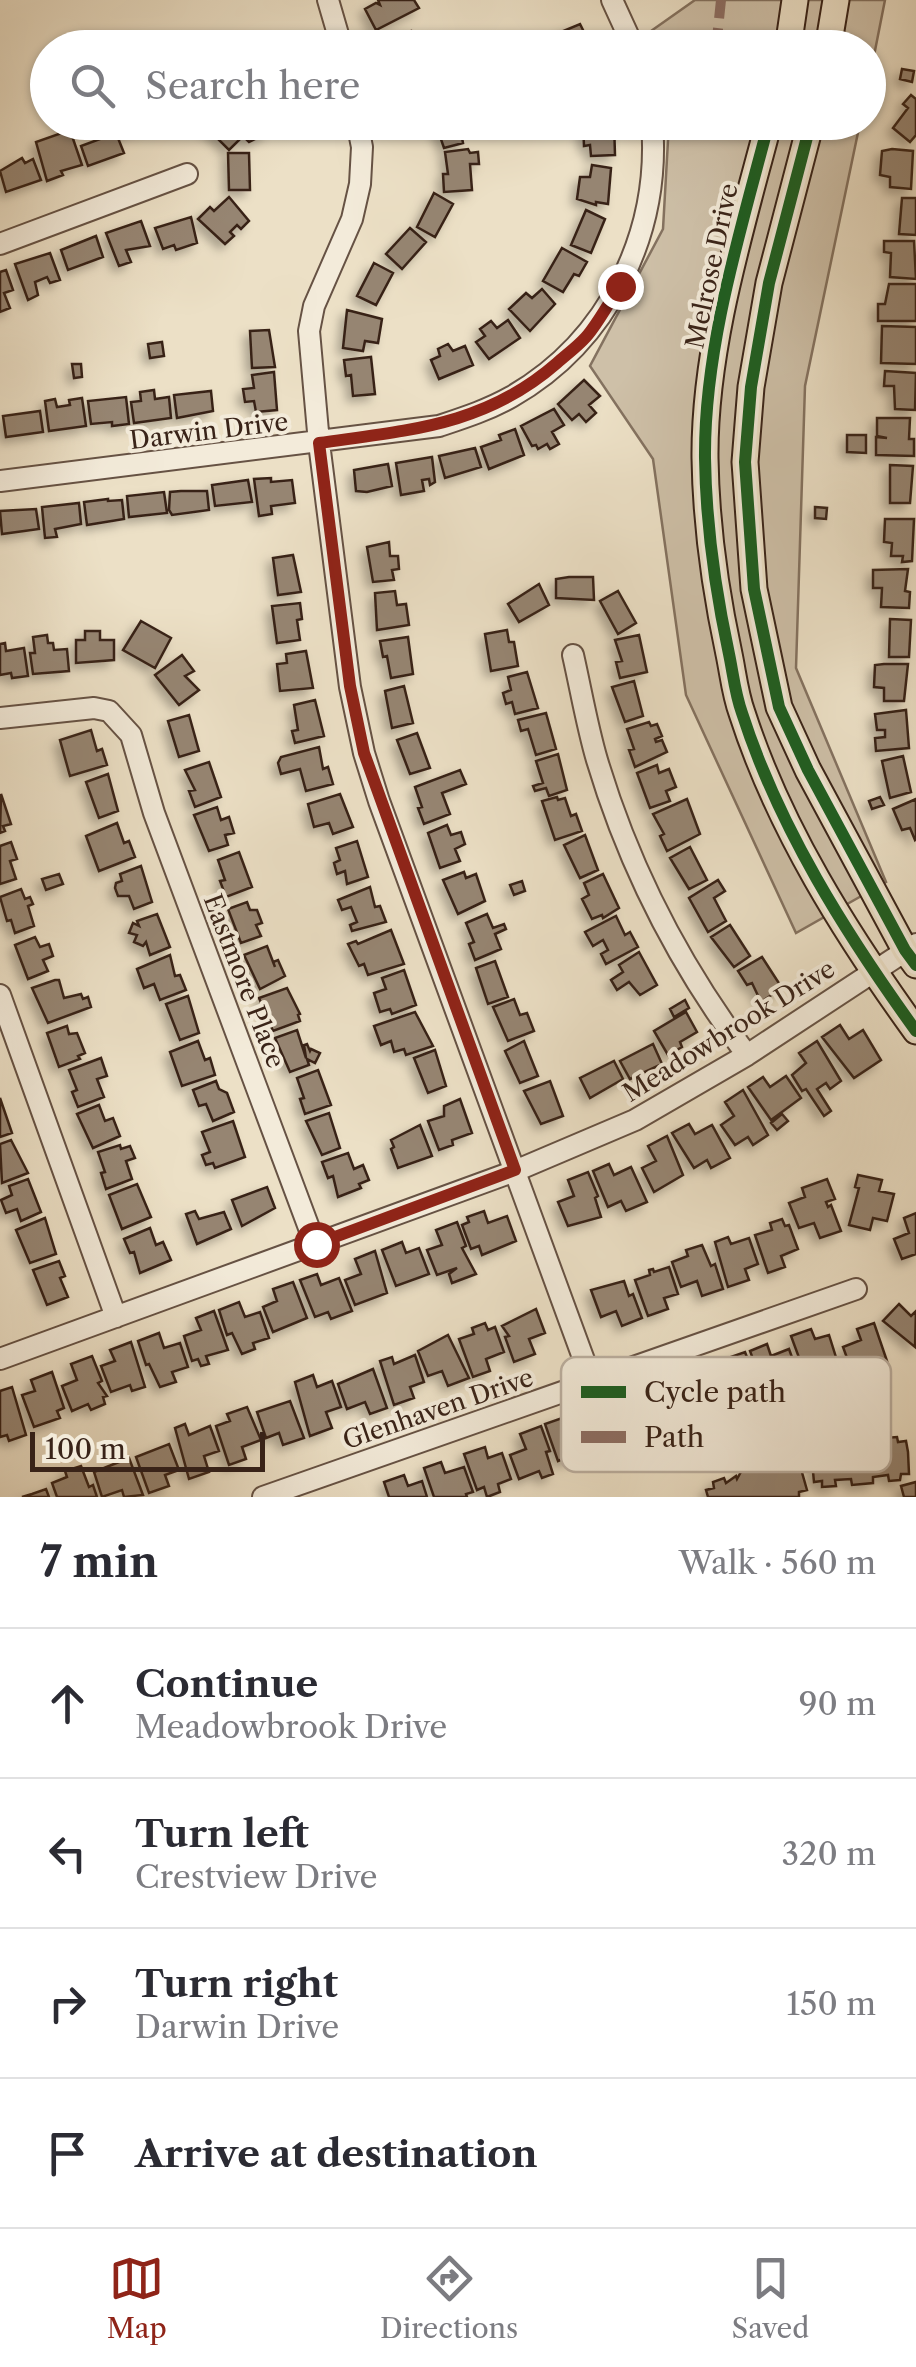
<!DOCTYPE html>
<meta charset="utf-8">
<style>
body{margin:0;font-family:"Libre Caslon Text",serif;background:#f2f2f3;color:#2b2b33}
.scale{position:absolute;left:30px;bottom:25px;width:235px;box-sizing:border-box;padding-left:10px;border:5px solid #392318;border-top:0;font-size:28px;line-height:35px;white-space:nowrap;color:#392318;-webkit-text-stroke:8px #f3ebda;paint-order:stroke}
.stop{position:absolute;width:30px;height:30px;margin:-22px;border:8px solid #8f2418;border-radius:50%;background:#fff}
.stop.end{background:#8f2418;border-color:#fff;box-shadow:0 2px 10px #0008}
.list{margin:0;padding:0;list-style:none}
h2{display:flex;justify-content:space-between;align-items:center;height:130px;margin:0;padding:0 40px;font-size:42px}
h2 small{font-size:32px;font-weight:400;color:#7c7c81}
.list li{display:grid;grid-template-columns:65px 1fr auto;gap:30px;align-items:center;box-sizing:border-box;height:150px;padding:0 40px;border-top:2px solid #e1e1e2}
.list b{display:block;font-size:38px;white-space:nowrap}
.list p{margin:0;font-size:32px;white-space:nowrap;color:#7c7c81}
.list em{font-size:32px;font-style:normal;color:#7c7c81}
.icon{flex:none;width:55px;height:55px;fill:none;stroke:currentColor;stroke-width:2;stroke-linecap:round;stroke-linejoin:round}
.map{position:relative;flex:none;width:916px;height:1497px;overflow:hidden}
.search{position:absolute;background:#fff;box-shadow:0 2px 8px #0004;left:30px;right:30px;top:30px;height:110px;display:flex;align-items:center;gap:25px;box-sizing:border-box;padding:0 35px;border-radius:55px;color:#7c7c81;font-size:38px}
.sheet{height:730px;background:#fff}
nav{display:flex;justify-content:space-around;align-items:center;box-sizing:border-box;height:140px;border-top:2px solid #e1e1e2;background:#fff;font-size:28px;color:#7c7c81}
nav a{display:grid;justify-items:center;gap:5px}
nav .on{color:#8f2418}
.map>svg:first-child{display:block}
</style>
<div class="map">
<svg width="916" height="1497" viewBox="0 0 916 1497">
<defs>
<filter id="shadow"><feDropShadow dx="-5.5" dy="5.5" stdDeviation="5" flood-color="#0004"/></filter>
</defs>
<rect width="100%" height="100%" fill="#ece0c6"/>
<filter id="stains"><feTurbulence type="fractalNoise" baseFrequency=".002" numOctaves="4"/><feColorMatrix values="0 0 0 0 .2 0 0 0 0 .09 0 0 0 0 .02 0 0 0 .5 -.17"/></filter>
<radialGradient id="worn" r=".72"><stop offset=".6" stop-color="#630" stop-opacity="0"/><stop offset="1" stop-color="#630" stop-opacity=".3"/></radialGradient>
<path fill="#cec0a8" stroke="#847260" stroke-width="2.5" d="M695 0H885L869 81 868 48 654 47 651 31Z
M669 123H860L805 386 796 668 886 882 796 933 686 695 653 459 590 366 663 229Z"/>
<path fill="#968572" stroke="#392318" stroke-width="2.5" filter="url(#shadow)" d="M378 0H414L419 8 376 30 365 9 376 3 380 5Z
M580 24 592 48H567L561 32Z
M411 31 413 48H383L381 39Z
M902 69 914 71 912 82 900 79Z
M911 95 916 99V135L910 142 893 128 908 108 903 104Z
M118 122H149L122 133Z
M236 122 247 129 246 122H266L267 133 249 142 243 136 229 150 203 124Z
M435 122H459L463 143 444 148Z
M614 122 615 155 591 156 590 145 584 146 583 123Z
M70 130 82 165 61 171 63 175 47 181 36 142Z
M116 133 124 153 88 166 81 146Z
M468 149 470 153 478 152 479 164H470L472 190 444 192 443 174H448L445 152Z
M892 149 913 151 911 189 890 187V177L880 175 882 151Z
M228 153H249L250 190H229Z
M22 158 25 163 33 159 41 180 6 192 0 171Z
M592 165 611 168 608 204 596 202V205L577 199 580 177H590Z
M434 193 453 204 435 237 417 227Z
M229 197 249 221 241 229 237 225 230 232 234 236 225 244 198 219 210 207 214 211Z
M902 198H916V235L899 234Z
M586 210 605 219 591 253 571 245Z
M191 217 197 243 176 250 174 245 163 249 155 228Z
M141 221 150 246 126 250 131 262 119 266 106 233Z
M410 228 426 242 402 269 386 254Z
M96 236 103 257 68 270 61 250Z
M884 241H914L916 279 890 277 891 253 884 252Z
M562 248 587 262 579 276 574 274 563 292 543 281Z
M50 253 60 280 50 283 47 277 35 282 38 295 28 300 15 264Z
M374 263 393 273 376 305 357 296Z
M6 270 13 290 4 293 10 308 0 312V272Z
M889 284H916V321H878V304H885Z
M542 289 555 304 530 331 509 309 526 293 532 298Z
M347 310 382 319 378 343 365 341 363 351 343 348Z
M508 320 520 338 489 359 476 342 485 336 480 329 491 321 497 328Z
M882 326 916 327V364L881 363Z
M269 330 275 367 252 368 250 331Z
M162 342 164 356 150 358 148 344Z
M448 344 453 351 465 346 473 365 439 379 431 360 440 356 438 349Z
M371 357 375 394 353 396 351 375 346 376 344 360Z
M72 364H81L82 377 74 378Z
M885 371 916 373 915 410 895 409 894 386H884Z
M274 372 277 410 256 412 254 401 245 402 243 389 254 388 252 375Z
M584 380 600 396 589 405 596 413 586 422 579 414 572 420 558 404Z
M154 390 155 399 169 397 171 418 134 423 131 402 141 401 140 392Z
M211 391 213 411 177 418 174 395Z
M126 397 129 424 112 426V422L91 424 88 401Z
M82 398 86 426 49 431 45 401 55 399 57 407 70 405 69 400Z
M554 409 564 425 552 432 559 444 550 449 547 444 538 449 536 445 532 446 521 426Z
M40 411 43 432 6 437 3 416Z
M877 418H910L909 439H914V456L876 455V437L887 438 877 436Z
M515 429 524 455 489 469 481 447 501 440 499 435Z
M847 435H866V453L847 452Z
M475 448 481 467 445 478 439 456Z
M432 457 435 482 430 485 429 479 422 480 424 491 401 495 396 463Z
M388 464 392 486 367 492 356 491 354 470Z
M890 465 913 466 910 503H890Z
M271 478V482L292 480 295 503 271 506 272 514 259 516 254 479Z
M248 480 252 502 215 506 212 485Z
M181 491H207L209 510 172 515 169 510 170 492Z
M164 492 167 513 129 517 127 496Z
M108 499V501L122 500 124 519 87 525 84 502Z
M79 503 81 524 55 529 57 537 45 538 42 507Z
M815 507 827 508 826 519 815 518Z
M36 509 39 529 2 534 0 511Z
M885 519H914L912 561 902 562 903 556H891L892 543 884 542Z
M389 542 390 556H398L399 569 392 570 394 580 373 582 367 547Z
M293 555 301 592 278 595 273 558Z
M908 569 905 591 910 592 909 608 881 607 882 588H873V570Z
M569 577H593L594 600 556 598V579Z
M539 584 549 605 519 622 508 604Z
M395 591 397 605 406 604 409 625 377 630 375 593Z
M618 591 636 623 618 634 600 601Z
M300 603 302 619 297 620 300 640 277 643 272 606Z
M890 619 911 620 909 657H889Z
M141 621 171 638 155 668 123 650Z
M507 630 509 642H514L518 666 491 671 485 634Z
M85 631H100V640H114V660L76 663V640H85Z
M47 635 48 643H53L54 650 67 649 69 671 33 674 30 653H35L33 637Z
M639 635 647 672 620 678 616 662 622 661 615 640Z
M408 637 413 674 391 678 387 656 383 657 380 641Z
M5 643 6 651 24 648 28 676 12 678 11 673 0 675V644Z
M306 651 313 688 280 691 277 664 287 663 286 654Z
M182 655 194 671 185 676 199 690 179 705 155 675Z
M884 664H908L904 701H884V688L874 687 875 665Z
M527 672 538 708 515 714 512 702 506 704 503 693 511 690 508 677Z
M634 681 643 716 625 722 612 687Z
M404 686 413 723 392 728 385 691Z
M315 700 324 736 295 743 292 731 298 730 294 705Z
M906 710 909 748 876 751 875 738 885 737V730H877L875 714Z
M546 713 556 749 536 755 528 729 521 731 518 720Z
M189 715 199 751 179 757 168 721Z
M649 722 651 726 657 724 662 736 655 739 656 742 662 740 667 752 635 767 629 750 634 749 627 729Z
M91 730 97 751 102 749 107 765 70 776 60 740Z
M417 733 430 768 410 774 397 740Z
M319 747 323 769 328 767 333 784 306 791 300 769 281 774 278 763 281 757Z
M558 754 567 790 549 796 546 788 535 791 533 786 543 783 536 761Z
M903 756 911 792 890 798 882 761Z
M209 762 221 797 195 807 189 791 195 790 185 770Z
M657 765 659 773 669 769 676 787 666 791 670 801 650 808 637 773Z
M460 770 466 784 442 793 450 814 424 824 418 808 422 807 415 787Z
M108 774 118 811 99 818 86 782Z
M1 794 11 824 3 826 5 831 0 833Z
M340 794 353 827 333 834 329 823 314 827 308 804Z
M557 797 558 800 565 798 571 816 576 814 582 831 555 840 542 801Z
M880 797 884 805 872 809 869 801Z
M687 799 700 834 667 851 660 836 664 834 653 814Z
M916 799V839L915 840 910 828 902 830 893 809Z
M217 807 221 820 229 817 234 833 225 835 228 845 209 851 194 815Z
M117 823 124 843 129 841 135 857 99 871 86 836Z
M447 825 451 835 461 832 465 844 455 849 460 861 440 868 428 833Z
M585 835 598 870 580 878 564 845Z
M357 841 368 877 347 884 345 871 337 874 334 863 340 860 336 848Z
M11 842 17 859 10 861 16 879 0 884V846Z
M690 847 707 880 689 889 670 858Z
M239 852 252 887 226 897 220 881 225 880 218 860Z
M141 866 152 902 134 909 129 896H118L115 888 116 883 122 881 120 874Z
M464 872 466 878 476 874 485 901 458 914 443 880Z
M59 874 63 884 46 890 42 879Z
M603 874 619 908 603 918 602 915 592 919 582 899 589 895 584 883Z
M718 880 725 891 714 898 726 921 708 932 689 898Z
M522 881 525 891 514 895 510 885Z
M370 887 375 907 380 906 386 922 352 931 350 925 357 922 351 907 342 910 338 900Z
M21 889 25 899 30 897 33 904 28 906 34 926 15 933 11 920 7 921 0 897Z
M247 902 250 910H257L262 923 256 925 261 936 241 943 228 909Z
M157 914 170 947 150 955 146 942 143 946 134 942 137 935 129 933 133 923 139 926 137 921Z
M487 914 493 928 504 924 506 929 495 934 501 949 475 960 469 944 474 942 466 923Z
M616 916 625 935 630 932 638 947 606 964 601 954 608 950 603 940 593 946 585 932Z
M730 925 750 956 734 967 711 937Z
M391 930 404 964 368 975 364 964 359 966 348 944 356 941 358 944Z
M35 937 40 947 49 944 53 956 43 960 48 971 28 979 15 945Z
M267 946 275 967 273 962 278 960 285 976 260 989 244 955Z
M639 952 657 985 640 995 629 982 617 990 611 980 623 972 619 965Z
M170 955 175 976 180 975 186 990 160 1000 154 984 144 988 137 969Z
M762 957 782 988 761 1002 752 983 747 985 738 971Z
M495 961 508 997 488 1004 476 968Z
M404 970 416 1005 392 1014 390 1009 380 1012 374 993 386 989 382 978Z
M55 980H59L64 998 81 994 83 999 88 997 91 1007 48 1023 32 988Z
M287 988 300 1014 298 1015 300 1021 273 1031 259 998Z
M188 996 199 1033 180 1040 166 1004Z
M514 999 520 1015 527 1013 534 1031 508 1041 493 1007Z
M685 1000 689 1008 674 1017 670 1009Z
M415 1012 433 1046 406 1055 404 1049 394 1052 391 1041 381 1045 374 1026Z
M686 1012 697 1032 680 1042 682 1047 668 1055 654 1031Z
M840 1025 849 1039 863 1030 881 1060 854 1078 822 1037Z
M67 1026 69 1034 77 1033 85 1053 78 1056 80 1059 59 1067 47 1033Z
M297 1030 306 1058 304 1045 307 1044 310 1051 311 1049 320 1053 315 1063 307 1059 309 1065 290 1072 275 1038Z
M198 1041 205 1060 210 1058 215 1075 182 1086 170 1052Z
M524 1041 538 1076 520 1083 505 1051Z
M817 1041 841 1081 830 1089 826 1083 817 1089 831 1111 824 1116 806 1089 802 1091 792 1075 806 1063 799 1053Z
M653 1044 662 1064 630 1079 620 1061Z
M435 1050 446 1086 428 1093 414 1058Z
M101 1058 107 1076 97 1079 104 1097 78 1107 72 1092 77 1090 69 1070Z
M614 1061 623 1079 590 1098 580 1078Z
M318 1070 331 1105 305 1114 300 1099 304 1098 297 1078Z
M786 1076 801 1098 771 1120 748 1087 763 1077 770 1087Z
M216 1081 219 1089 227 1093 234 1112 213 1121 206 1104 199 1106 193 1090Z
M550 1081 563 1116 541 1124 524 1091Z
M743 1090 768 1135 753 1145 748 1137 735 1145 721 1125 734 1116 725 1102Z
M0 1098 12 1133 0 1137Z
M460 1099 472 1133 452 1140 453 1145 439 1150 428 1121 444 1116V1106Z
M99 1105 105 1121 113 1118 120 1136 93 1148 77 1114Z
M329 1113 340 1148 322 1155 306 1121Z
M782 1114 788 1121 777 1130 771 1123Z
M233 1121 245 1157 215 1168 213 1163 206 1165 202 1155 210 1152 202 1132Z
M689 1124 695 1134 712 1125 730 1158 711 1168 707 1160 694 1168 672 1133Z
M420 1125 432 1156 398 1168 391 1149 394 1147 391 1140Z
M667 1136 683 1175 654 1192 642 1168 656 1161 648 1146Z
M11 1140 28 1173 2 1183 0 1144Z
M120 1145 121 1149 130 1146 135 1158 126 1161 132 1179 106 1189 101 1173 105 1172 98 1152Z
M348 1153 354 1169 363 1165 369 1180 359 1184 361 1188 338 1197 333 1176 328 1178 322 1162Z
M609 1164 614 1175 631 1167 647 1202 626 1211 621 1201 608 1207 593 1171Z
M588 1172 598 1196 595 1198 601 1217 568 1226 558 1202 574 1196 568 1180Z
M858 1175 882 1180 879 1191 894 1194 887 1221 873 1218 870 1230 849 1225 859 1188 855 1187Z
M28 1179 41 1212 21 1221 17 1209 6 1213 1 1200 12 1195 9 1186Z
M827 1179 835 1199 826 1202 828 1207 831 1205 841 1231 820 1238 814 1223 799 1228 789 1203 805 1197 802 1188Z
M137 1184 151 1217 122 1229 109 1195Z
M267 1187 275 1208 242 1226 232 1200Z
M195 1211 199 1219 224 1212 231 1229 197 1244 186 1214Z
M484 1211 488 1223 507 1216 516 1241 482 1255 479 1246 471 1249 462 1225 469 1222 467 1217Z
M916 1213V1254L902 1259 894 1239 909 1233 904 1218Z
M45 1218 56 1254 30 1263 16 1230Z
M782 1219 785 1226 789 1225 798 1249 781 1256 785 1267 768 1273 755 1235 772 1230 770 1223Z
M457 1222 466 1246 462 1248 476 1274 452 1283 449 1274 457 1268 437 1275 427 1250 442 1245 436 1230Z
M150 1228 156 1245 163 1242 171 1260 140 1273 134 1252 130 1253 124 1239Z
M728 1237 731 1244 749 1238 758 1264 745 1269 749 1280 728 1287 715 1242Z
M402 1242 406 1253 419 1248 429 1274 396 1286 382 1250Z
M702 1245 711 1266 715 1264 723 1289 702 1296 697 1281 681 1287 672 1262 688 1256 686 1250Z
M375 1251 387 1293 355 1305 345 1280 361 1274 355 1259Z
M59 1261 65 1276 60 1278 68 1297 47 1305 33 1270Z
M669 1267 678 1294 664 1298 668 1309 648 1316 635 1280 650 1275 649 1270 653 1269 654 1272Z
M317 1274 321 1285 339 1278 352 1311 331 1319 328 1312 315 1317 300 1280Z
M624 1281 629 1296 633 1294 642 1318 622 1326 616 1311 601 1317 591 1290Z
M293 1282 307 1318 273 1332 263 1307 277 1301 273 1289Z
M239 1302 245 1317 260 1312 269 1338 253 1343 255 1349 242 1354 232 1333 227 1335 219 1310Z
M899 1304 911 1316 916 1311 915 1347 883 1321Z
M536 1309 545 1333 529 1339 535 1354 514 1362 505 1337 509 1336 502 1326Z
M214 1311 228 1350 206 1356 209 1364 201 1366 198 1359 192 1361 184 1336 201 1330 196 1318Z
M485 1323 488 1330 495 1327 504 1352 486 1359 490 1371 473 1377 459 1339 474 1334 472 1328Z
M874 1323 887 1361 874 1366 876 1372 855 1380 843 1347 861 1340 857 1329Z
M811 1329 815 1339 829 1335 840 1370 808 1382 791 1336Z
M159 1333 164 1348 180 1343 188 1367 172 1372 176 1382 160 1387 149 1364 146 1365 138 1341Z
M448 1335 469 1378 448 1386 442 1371 428 1376 418 1351Z
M131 1342 145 1387 132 1391 130 1385 111 1392 101 1366 115 1361 110 1350Z
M767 1344 771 1356 789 1349 798 1374V1385L780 1390 778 1384 764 1389 750 1351Z
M745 1352 759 1389 756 1393 724 1402 715 1376 729 1371 725 1359Z
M415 1355 424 1382 410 1387 414 1398 394 1405 380 1361 392 1357 394 1364Z
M92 1356 102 1381 98 1383 107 1396 103 1397 105 1404 91 1410 88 1404 72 1411 62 1386 77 1380 71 1364Z
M373 1369 387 1408 370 1414 365 1402 347 1409 338 1384Z
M52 1372 64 1408 57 1411 60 1418 34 1427 22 1395 35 1391 31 1380Z
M313 1375 317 1387 332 1381 341 1407 326 1412 332 1428 310 1436 295 1382Z
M12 1387 26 1435 9 1441 7 1435 0 1437V1391Z
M290 1401 304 1438 283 1445 279 1433 266 1438 257 1412Z
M247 1407 261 1440 242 1447 246 1459 229 1465 216 1426 230 1421 227 1414Z
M565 1417 570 1428 582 1423 593 1450 566 1461 565 1458 558 1461 545 1424Z
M185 1424 189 1435 210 1426 219 1451 204 1456 209 1472 189 1479 175 1428Z
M541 1426 550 1451 546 1452 553 1474 542 1478 539 1471 519 1479 510 1455 526 1449 520 1434Z
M897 1437 898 1442 906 1441 908 1452 909 1474H901L900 1480 889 1481 888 1475 873 1477V1483L852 1485 851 1479 835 1480 836 1486 822 1487V1481L814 1482 811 1450 819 1449 820 1443 832 1442V1448L844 1444 847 1446 851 1439 865 1438 870 1444 873 1441 875 1444 885 1443V1438Z
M169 1444 179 1470 165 1475 169 1486 149 1493 136 1457Z
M485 1447 488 1458 502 1453 511 1479 498 1484 500 1492 487 1497 484 1487 477 1490 464 1454Z
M786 1456 788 1461 796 1459 801 1469 807 1490 799 1492V1497H708L706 1490 714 1488 713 1482 724 1478 726 1483 736 1476 737 1479 742 1470 755 1465 762 1471 766 1466 767 1469 777 1465 775 1460Z
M129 1458 143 1495 124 1497 122 1490 102 1497 94 1472Z
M441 1462 445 1473 464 1467 473 1492 466 1494 467 1497H434L424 1468Z
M81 1466 89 1487 93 1485 97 1497H57L52 1483 67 1477 65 1471Z
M404 1475 408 1486 422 1481 427 1497H389L384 1482Z
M916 1482V1497H904L901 1486Z
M46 1489 49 1497H22L32 1494Z"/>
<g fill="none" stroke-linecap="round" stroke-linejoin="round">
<defs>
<path id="minor" d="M328 0 342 48
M612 0 634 48
M357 122 362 147 360 184 352 219 314 306 309 331 319 443 350 687 364 753 379 801 592 1382
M0 244 187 174
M0 481 439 426C463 418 488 410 511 397 609 341 661 233 652 122
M573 655C581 690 587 726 597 760 629 867 680 966 747 1055
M0 718 94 708 109 711 131 735 154 813 315 1244
M0 995 116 1317
M0 1359 515 1171 635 1120 747 1055 916 944
M263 1497 856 1289"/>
<path id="major" d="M788 48 795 0
M828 48 836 0
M769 122C741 229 704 347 705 458 706 523 715 589 729 654 733 673 735 694 742 713 779 828 846 934 916 1031
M811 122 769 283 751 387 745 462 754 589 779 707 808 770 905 950 916 965"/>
</defs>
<use href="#minor" stroke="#665244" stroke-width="24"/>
<use href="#major" stroke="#392318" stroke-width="29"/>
<use href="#minor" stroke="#f3ebda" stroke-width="20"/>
<use href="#major" stroke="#ece0c6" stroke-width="25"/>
<path stroke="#8d6e63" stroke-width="10" stroke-dasharray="20 10" stroke-linecap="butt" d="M716 48 721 0"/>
<defs>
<path id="cycleway" d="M769 122C741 229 704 347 705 458 706 523 715 589 729 654 733 673 735 694 742 713 779 828 846 934 916 1031
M811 122 769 283 751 387 745 462 754 589 779 707 808 770 905 950 916 965"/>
</defs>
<use href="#cycleway" stroke="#f3ebda" stroke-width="19"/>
<use href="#cycleway" stroke="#1b5e20" stroke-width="12"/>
</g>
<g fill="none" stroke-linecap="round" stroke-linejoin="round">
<path stroke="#8f2418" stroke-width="12" d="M316 1244 515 1170 364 753 350 686 319 443C409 430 485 426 557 363 566 355 577 347 586 337 599 322 609 302 620 286"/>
</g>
<g text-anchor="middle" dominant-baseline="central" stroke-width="8" stroke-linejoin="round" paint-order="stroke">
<g font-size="25" fill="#392318" stroke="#f3ebda">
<text transform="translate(712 266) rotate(-78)">Melrose Drive</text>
<text transform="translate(209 431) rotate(-7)">Darwin Drive</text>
<text transform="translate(244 981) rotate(69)">Eastmore Place</text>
<text transform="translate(729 1031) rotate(-32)">Meadowbrook Drive</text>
<text transform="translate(438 1409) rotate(-19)">Glenhaven Drive</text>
</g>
</g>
<rect x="561" y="1357" width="330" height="115" rx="15" fill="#f3ebda" stroke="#bbafa0" stroke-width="2.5"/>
<rect x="581" y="1386" width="45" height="12" fill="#1b5e20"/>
<rect x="581" y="1431" width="45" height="12" fill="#8d6e63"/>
<g font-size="28" fill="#392318">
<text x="644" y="1402">Cycle path</text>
<text x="644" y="1447">Path</text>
</g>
<rect width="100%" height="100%" filter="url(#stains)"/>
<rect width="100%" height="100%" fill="url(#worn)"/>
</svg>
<div class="scale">100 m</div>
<div class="stop" style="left:316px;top:1244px"></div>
<div class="stop end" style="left:620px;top:286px"></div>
<div class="search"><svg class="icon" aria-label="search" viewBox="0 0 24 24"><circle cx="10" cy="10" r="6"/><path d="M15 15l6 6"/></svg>Search here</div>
</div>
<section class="sheet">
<h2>7 min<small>Walk · 560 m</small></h2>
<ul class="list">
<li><svg class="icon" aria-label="ahead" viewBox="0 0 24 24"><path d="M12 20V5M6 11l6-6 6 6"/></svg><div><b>Continue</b><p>Meadowbrook Drive</p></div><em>90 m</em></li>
<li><svg class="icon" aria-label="left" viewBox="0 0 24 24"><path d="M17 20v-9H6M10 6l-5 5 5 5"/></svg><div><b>Turn left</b><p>Crestview Drive</p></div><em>320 m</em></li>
<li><svg class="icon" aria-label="right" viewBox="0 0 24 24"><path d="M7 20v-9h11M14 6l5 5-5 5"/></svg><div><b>Turn right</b><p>Darwin Drive</p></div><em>150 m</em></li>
<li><svg class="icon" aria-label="arrive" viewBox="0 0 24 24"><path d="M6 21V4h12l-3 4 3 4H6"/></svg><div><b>Arrive at destination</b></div></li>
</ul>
</section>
<nav>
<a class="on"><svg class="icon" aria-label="map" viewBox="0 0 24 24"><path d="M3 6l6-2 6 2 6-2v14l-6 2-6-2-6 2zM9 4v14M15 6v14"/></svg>Map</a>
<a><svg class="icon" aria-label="directions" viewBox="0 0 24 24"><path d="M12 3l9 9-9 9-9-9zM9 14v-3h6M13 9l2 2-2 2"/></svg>Directions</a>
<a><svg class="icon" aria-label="saved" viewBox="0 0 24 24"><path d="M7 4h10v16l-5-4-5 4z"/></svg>Saved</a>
</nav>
